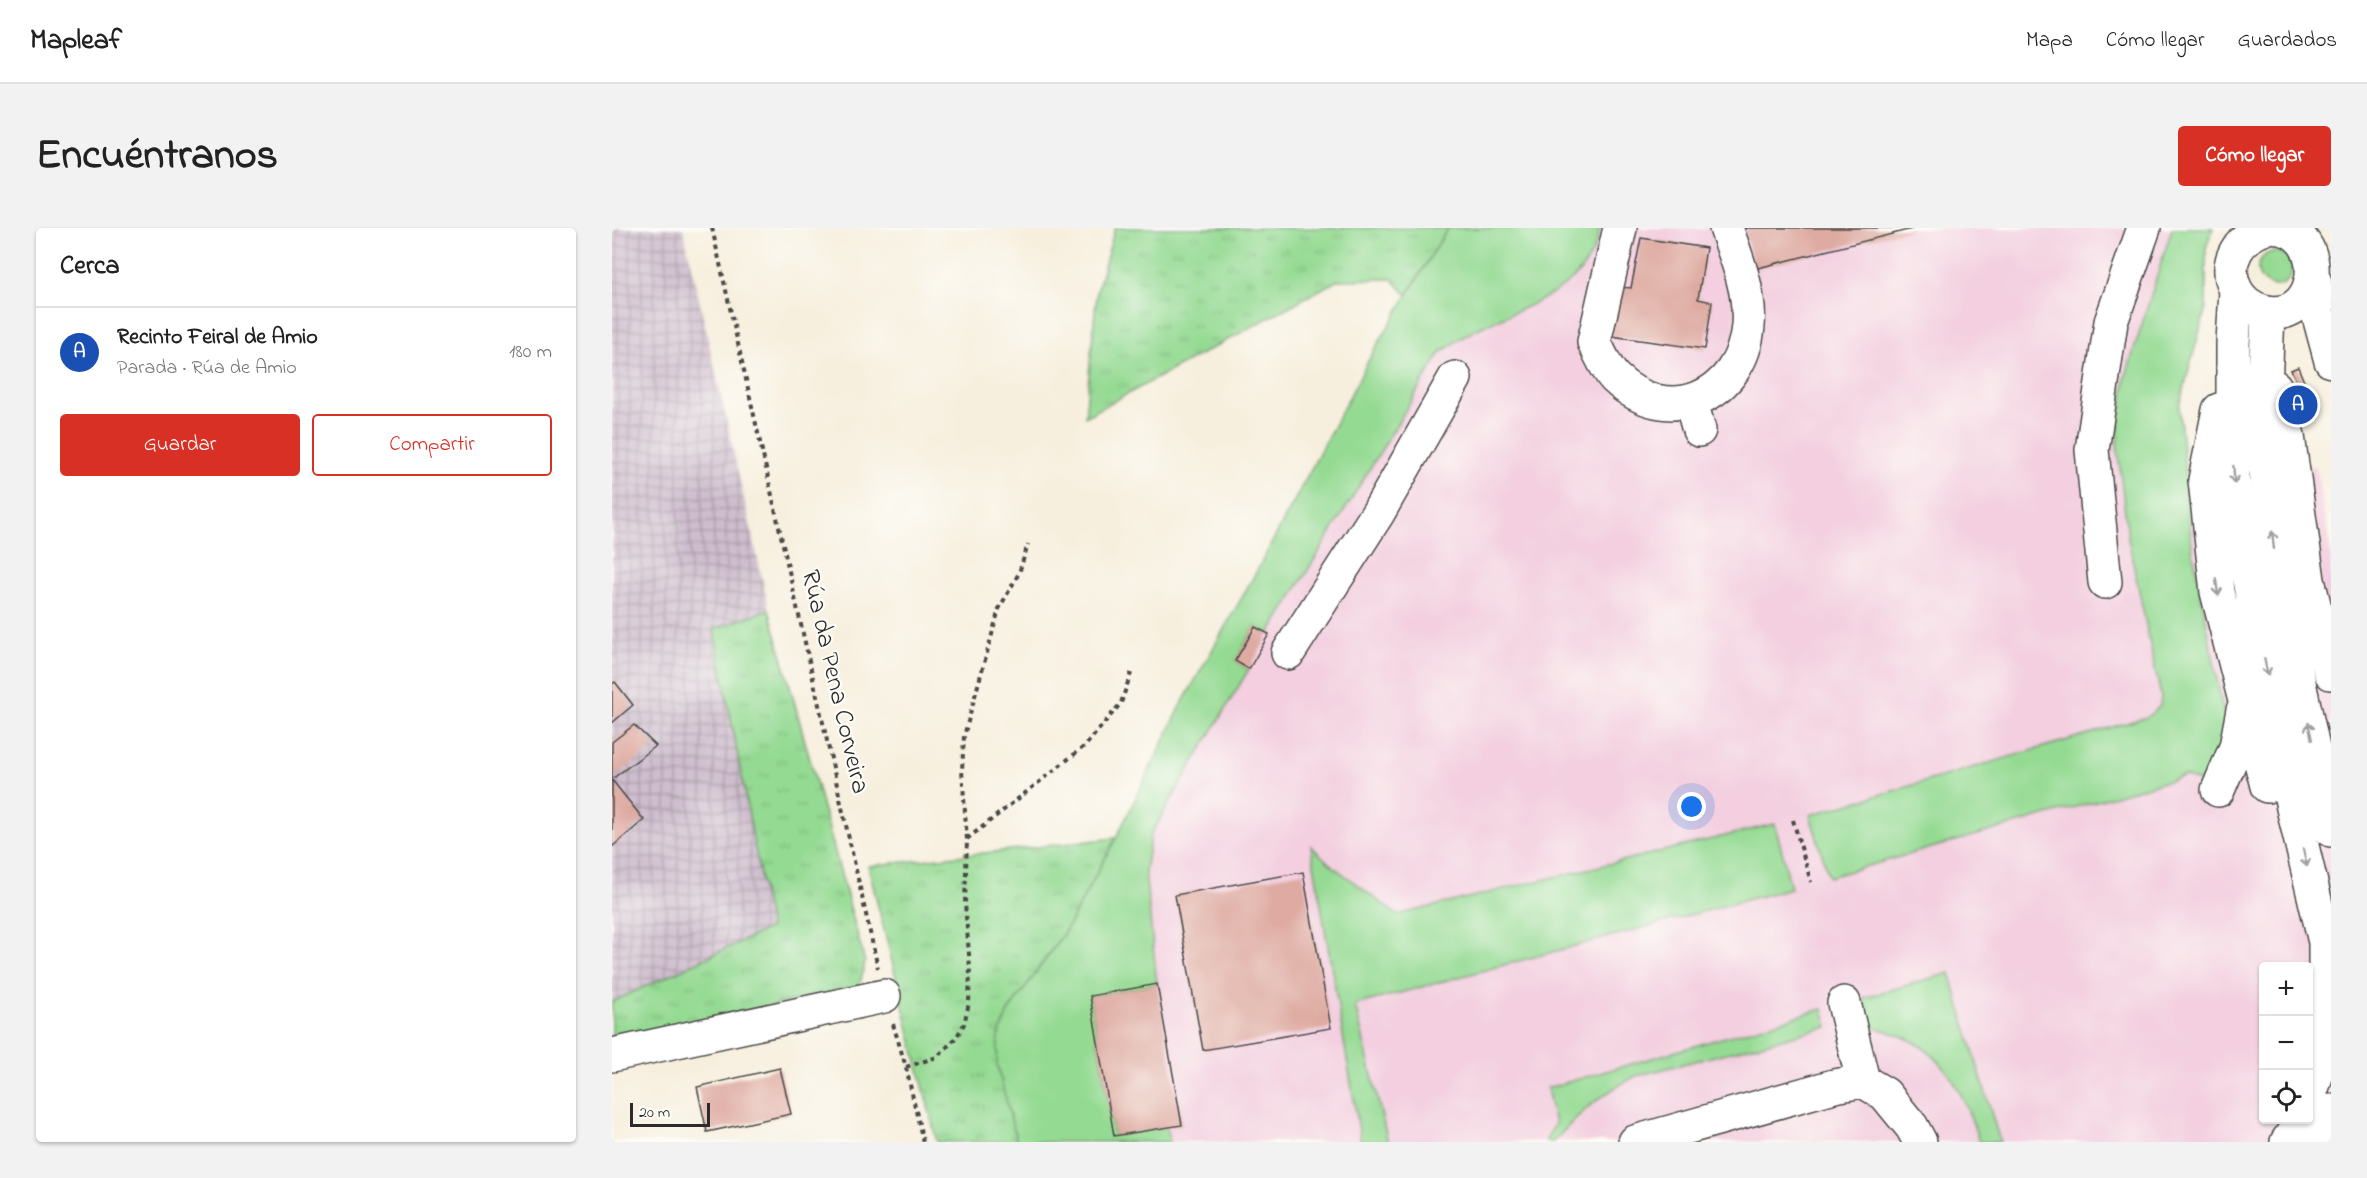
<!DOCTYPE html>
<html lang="es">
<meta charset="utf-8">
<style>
body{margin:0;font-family:"Indie Flower",sans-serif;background:#f2f2f2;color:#222}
.controls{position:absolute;right:18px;bottom:18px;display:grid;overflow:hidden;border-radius:6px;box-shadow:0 2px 4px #0004}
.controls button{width:54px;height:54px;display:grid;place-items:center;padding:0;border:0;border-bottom:2px solid #e0e0e0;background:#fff;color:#222;font:30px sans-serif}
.scale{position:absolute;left:18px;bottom:15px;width:80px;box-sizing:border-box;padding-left:6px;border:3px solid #2b2b2b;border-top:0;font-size:16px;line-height:21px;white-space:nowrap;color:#2b2b2b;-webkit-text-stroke:4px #fdfcf7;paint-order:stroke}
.you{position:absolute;left:1080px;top:579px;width:21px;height:21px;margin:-15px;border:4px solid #fff;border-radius:50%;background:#1a73e8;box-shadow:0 0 0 9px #1a73e833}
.badge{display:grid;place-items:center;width:39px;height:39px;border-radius:50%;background:#d93025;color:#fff;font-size:20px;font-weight:700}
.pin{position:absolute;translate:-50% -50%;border:3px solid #fff;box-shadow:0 2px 6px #0006}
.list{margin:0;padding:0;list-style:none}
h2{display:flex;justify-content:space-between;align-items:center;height:78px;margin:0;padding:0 24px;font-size:26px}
h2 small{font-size:20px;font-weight:400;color:#767676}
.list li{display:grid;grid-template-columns:39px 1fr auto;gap:18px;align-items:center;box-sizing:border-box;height:90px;padding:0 24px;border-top:2px solid #e0e0e0}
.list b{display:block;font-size:22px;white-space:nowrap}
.list p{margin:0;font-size:20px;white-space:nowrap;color:#767676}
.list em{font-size:20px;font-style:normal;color:#767676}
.actions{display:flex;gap:12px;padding:18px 24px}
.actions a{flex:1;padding:14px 0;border:2px solid #d93025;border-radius:6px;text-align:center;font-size:21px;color:#d93025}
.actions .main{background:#d93025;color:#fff}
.icon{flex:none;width:33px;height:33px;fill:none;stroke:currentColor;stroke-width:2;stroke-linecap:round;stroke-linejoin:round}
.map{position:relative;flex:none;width:1719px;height:914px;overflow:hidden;border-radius:6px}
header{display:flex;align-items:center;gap:36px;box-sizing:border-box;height:84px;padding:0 30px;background:#fff;border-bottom:2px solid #e0e0e0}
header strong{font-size:28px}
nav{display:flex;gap:33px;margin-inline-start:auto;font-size:21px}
.intro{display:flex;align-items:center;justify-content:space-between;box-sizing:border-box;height:144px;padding:0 36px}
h1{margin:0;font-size:42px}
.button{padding:15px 27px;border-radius:6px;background:#d93025;color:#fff;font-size:21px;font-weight:700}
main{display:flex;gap:36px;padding:0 36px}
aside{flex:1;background:#fff;border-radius:6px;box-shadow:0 2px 4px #0004}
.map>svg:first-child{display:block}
</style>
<header>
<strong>Mapleaf</strong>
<nav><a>Mapa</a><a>Cómo llegar</a><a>Guardados</a></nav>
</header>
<div class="intro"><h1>Encuéntranos</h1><a class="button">Cómo llegar</a></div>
<main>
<aside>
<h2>Cerca<small></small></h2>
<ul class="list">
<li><span class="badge" style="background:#1a4fb4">A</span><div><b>Recinto Feiral de Amio</b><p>Parada · Rúa de Amio</p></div><em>180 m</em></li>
</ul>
<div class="actions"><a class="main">Guardar</a><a>Compartir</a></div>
</aside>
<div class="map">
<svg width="1719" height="914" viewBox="0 0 1719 914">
<defs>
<pattern id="industrial-grid" width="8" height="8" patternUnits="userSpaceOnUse" patternTransform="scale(1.5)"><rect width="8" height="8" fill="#cfbdce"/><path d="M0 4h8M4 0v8" fill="none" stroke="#a89aa7"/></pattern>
<pattern id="grass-tufts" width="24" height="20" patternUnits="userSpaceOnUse" patternTransform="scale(1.5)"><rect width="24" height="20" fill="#94da93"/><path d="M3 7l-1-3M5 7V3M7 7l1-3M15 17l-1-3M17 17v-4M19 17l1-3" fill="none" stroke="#80bb7f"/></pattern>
</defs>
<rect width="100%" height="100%" fill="#fdfcf7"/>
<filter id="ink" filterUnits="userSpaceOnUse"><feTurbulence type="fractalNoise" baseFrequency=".0167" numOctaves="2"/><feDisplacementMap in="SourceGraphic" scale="12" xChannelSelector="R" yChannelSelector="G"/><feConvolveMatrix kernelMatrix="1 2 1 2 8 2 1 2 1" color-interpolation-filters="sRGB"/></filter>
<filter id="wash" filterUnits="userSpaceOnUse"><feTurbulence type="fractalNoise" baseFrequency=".008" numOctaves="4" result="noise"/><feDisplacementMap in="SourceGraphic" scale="24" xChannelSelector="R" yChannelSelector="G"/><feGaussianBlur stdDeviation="1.35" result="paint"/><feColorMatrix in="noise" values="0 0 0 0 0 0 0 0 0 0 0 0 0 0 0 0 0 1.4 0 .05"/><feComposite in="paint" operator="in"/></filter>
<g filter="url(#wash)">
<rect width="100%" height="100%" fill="#f7efde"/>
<path fill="#f3cfdf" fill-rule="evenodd" d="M836 0H1601L1594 20V80L1567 178 1572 254 1704 238 1719 329V914H405L504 610 572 472 647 339 761 124ZM1652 738H1696V892H1652Z"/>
<path fill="url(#industrial-grid)" d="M0 0H71L157 381 102 401 159 707 0 774Z"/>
<path fill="url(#grass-tufts)" stroke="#60825f" stroke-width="1.5" d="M503 0H836L795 67 780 51 726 52 473 189 485 63Z
M157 381 253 734 248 757 0 816V774L158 700 102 401Z
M504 610 454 702 396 784 402 903 405 914H325L256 638Z"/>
<path fill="#94da93" stroke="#60825f" stroke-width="1.5" d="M836 0H988C977 68 907 77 856 106 847 111 838 118 829 124L657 406 643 399 623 433 637 441 539 606 533 643 545 756 478 768 502 908 554 899 558 914H405L385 837 386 810 396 784 454 702 504 610 572 472 647 339 761 124Z
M1560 0H1601L1594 20V80L1567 178 1580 319 1615 503 1596 558 1573 548 1217 649 1198 587 1535 489 1548 478 1549 469 1516 310 1505 216 1513 151Z
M1646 41a17 17 0 1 1 34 0a17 17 0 1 1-34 0Z
M1163 596 1179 660 743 777 776 914H749L699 618 718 636 785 687Z
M1338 745 1388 914H1367C1355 874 1337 831 1298 812 1285 805 1271 802 1258 798L1251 770Z
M1211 781 1216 799 1024 848C987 867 969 884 941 914H933L943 896 935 860Z"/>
<g id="blocks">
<path fill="#deaaa1" d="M1132 0H1300V1L1142 41Z
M1029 10 1094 20 1086 71 1100 74 1093 121 999 108 1007 59 1019 60Z
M1686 139 1693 156 1687 158 1679 142Z
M643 399 657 406 637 441 623 433Z
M3 454 21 477 0 495V456Z
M22 497 44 518 0 551V514Z
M0 552 32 592 0 619Z
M691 644 719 800 591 822 563 667Z
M545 756 570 897 502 908 478 768Z
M168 840 179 886 95 904 85 859Z"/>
</g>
</g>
<g filter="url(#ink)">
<use href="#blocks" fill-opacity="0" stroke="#4a4846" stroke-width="1.5"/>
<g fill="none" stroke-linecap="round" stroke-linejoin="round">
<defs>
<path id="minor" d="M1008 0 982 114C988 125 994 141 1003 150 1056 201 1130 169 1136 98 1139 65 1125 31 1114 0
M1654 0C1628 8 1611 33 1623 60 1628 71 1638 79 1650 83 1706 98 1719 12 1669 0
M1703 54 1706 85 1719 133
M1624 62 1621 115V249L1634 336 1681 580 1713 714V774L1709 833 1696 873
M1656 84 1651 213 1666 358 1719 602
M1663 159 1676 208 1696 352 1719 445
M1079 174 1087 202
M1607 182 1593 252 1605 364 1655 558
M1493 354 1480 222 1499 94 1532 0
M676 425 766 285 843 150
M1606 562 1624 519 1631 482
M1232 775 1251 853
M0 827 272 768
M1023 914 1222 858 1251 853 1273 866 1300 899 1308 914
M1675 914 1690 892
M1706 914 1719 883"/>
</defs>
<use href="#minor" stroke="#4a4846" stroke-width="36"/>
<path stroke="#4a4846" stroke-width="4" stroke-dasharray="4.5 4.5" stroke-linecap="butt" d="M100 0 266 740
M1181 592 1199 654
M355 611 474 517 509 475 519 445
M281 796 294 839 311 914
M294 839 325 829 344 810 352 796 357 775 358 740 353 675 355 612 350 542 352 508 387 381 407 345 416 316"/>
<use href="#minor" stroke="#fff" stroke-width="33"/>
</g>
<defs><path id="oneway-shaft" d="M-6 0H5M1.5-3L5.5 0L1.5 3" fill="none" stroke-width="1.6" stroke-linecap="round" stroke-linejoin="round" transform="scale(1.5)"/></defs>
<g stroke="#a0a0a0">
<use href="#oneway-shaft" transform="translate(1622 247) rotate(86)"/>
<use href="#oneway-shaft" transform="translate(1661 312) rotate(-96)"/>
<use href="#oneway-shaft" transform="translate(1605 359) rotate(82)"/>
<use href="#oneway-shaft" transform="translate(1654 439) rotate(79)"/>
<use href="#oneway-shaft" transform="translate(1698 503) rotate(-102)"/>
<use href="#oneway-shaft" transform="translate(1693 630) rotate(77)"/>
</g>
</g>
<g text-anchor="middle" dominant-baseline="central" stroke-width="4.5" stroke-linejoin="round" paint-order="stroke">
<g font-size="26" fill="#2b2b2b" stroke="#fdfcf7">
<text transform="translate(222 454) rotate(77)">Rúa da Pena Corveira</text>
</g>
</g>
</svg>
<div class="controls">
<button>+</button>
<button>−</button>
<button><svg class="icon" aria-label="locate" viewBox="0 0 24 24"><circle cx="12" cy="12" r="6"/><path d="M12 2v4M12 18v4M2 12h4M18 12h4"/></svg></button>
</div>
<div class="scale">20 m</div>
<div class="you"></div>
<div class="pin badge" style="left:1686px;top:177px;background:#1a4fb4">A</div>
</div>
</main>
